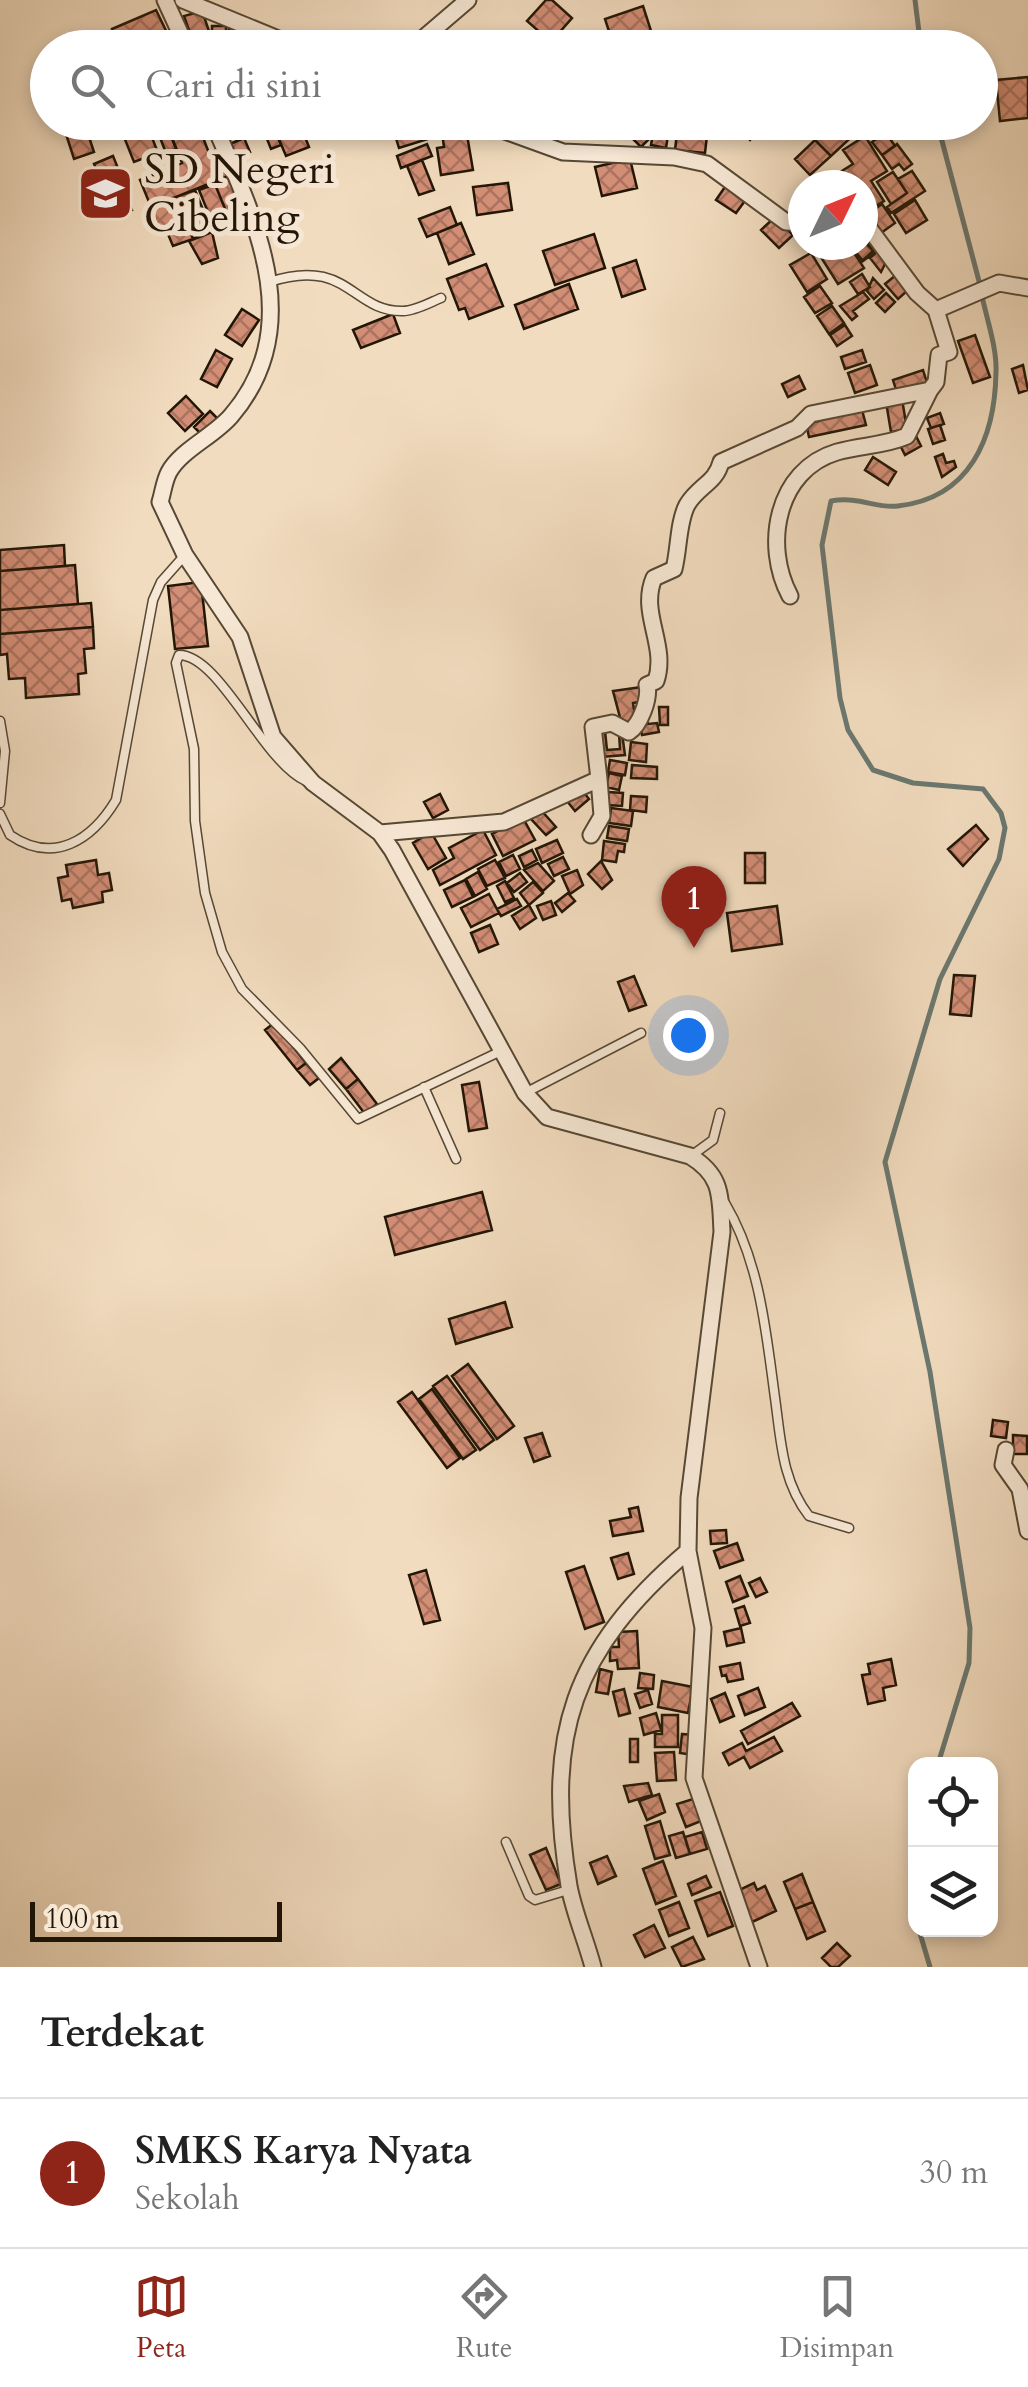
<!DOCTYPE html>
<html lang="id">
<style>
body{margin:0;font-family:Cardo,serif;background:#f6f6f6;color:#222}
.controls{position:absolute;right:30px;bottom:30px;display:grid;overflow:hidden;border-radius:20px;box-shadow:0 5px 15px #0003}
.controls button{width:90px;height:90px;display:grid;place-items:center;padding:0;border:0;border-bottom:2px solid #e0e0e0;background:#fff;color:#222;font:50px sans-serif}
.compass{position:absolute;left:788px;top:170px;width:90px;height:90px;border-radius:50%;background:#fff;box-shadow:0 5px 15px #0003;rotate:47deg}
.scale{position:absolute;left:30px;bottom:25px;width:252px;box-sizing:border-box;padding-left:10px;border:5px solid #221606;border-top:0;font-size:28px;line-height:35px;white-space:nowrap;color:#221606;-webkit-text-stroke:8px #f7e8d5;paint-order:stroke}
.you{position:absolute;left:688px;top:1035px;width:35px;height:35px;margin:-25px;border:8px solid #fff;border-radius:50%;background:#1a73e8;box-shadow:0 0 0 15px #1a73e833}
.badge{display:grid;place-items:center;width:65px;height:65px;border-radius:50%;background:#8f2418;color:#fff;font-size:32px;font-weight:700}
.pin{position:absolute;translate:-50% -82px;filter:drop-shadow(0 2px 5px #0008)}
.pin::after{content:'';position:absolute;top:52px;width:35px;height:30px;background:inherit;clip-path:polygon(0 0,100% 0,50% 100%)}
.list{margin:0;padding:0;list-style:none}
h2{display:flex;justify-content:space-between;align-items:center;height:130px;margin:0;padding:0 40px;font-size:42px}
h2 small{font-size:32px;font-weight:400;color:#767676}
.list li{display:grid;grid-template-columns:65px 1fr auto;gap:30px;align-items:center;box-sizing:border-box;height:150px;padding:0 40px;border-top:2px solid #e0e0e0}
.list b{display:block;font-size:38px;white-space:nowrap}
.list p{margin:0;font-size:32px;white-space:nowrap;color:#767676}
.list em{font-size:32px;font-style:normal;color:#767676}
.icon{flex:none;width:55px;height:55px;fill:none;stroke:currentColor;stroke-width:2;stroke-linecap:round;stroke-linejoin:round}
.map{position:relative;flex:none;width:1028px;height:1967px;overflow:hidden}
.search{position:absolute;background:#fff;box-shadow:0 5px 15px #0003;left:30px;right:30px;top:30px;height:110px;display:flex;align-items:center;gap:25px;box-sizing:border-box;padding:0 35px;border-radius:55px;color:#767676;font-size:38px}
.sheet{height:280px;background:#fff}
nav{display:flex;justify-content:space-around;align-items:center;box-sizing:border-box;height:140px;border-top:2px solid #e0e0e0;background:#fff;font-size:28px;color:#767676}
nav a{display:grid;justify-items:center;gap:5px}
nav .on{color:#8f2418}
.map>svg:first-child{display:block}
</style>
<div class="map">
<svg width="1028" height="1967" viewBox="0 0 1028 1967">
<defs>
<pattern id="building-cross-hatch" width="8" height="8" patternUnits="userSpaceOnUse" patternTransform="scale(2.5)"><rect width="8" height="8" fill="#d38e76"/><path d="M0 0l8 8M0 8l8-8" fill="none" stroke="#ab735f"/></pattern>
</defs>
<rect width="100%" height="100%" fill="#f2dcbf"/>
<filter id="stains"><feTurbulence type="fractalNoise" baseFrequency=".002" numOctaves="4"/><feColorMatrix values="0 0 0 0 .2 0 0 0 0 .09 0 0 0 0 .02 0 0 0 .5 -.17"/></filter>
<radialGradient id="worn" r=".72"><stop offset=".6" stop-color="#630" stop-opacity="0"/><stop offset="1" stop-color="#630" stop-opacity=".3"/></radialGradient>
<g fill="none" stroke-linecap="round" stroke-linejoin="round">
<path stroke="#6b7870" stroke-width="5" d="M915 0 921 48
M937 122 980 285
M938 1764 969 1663 970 1628 930 1372 885 1162 940 979 999 859 1005 828 1001 813 983 789 913 783 873 770 848 730 840 698 822 545 831 501C860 496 876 509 898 506 970 498 995 438 996 372 997 348 987 320 982 296
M916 1870 912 1907 916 1919
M919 1930 930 1967"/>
</g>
<path fill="url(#building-cross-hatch)" stroke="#221606" stroke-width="2.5" d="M546 0H552L572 18 551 42 527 21Z
M643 6 652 34 614 47 605 19Z
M156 10 170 39 150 48H120L112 29Z
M202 11 210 34 192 39 184 16Z
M212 26H226V41H212Z
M229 26 247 27V48H229Z
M578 32 593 48H561Z
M210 34 214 48H190L188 41Z
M1028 77V118L1000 121 996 80Z
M118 122H146L158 153 134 162Z
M166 122H197L209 153 220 148 231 175 151 207 140 180 182 163Z
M279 122H299L309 147 286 156 273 125Z
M391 122H423L428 139 399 148Z
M655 122H670L666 148 651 145Z
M730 122H764L750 140Z
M834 122H852L859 130 831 156 815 140Z
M678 124 708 127 705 153 675 150Z
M273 125 281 145 271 149 263 129Z
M86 128 94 152 74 159 66 134Z
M644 128 652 136 641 147 633 139Z
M466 129 473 170 441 175 437 148 444 147 442 133Z
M169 131 176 149 166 153 159 135Z
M886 133 895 146 882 155 872 142Z
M865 136 887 171 871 181 884 201 864 213 863 185H851L842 171 853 164 843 150Z
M244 138 250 152 237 158 230 144Z
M815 140 831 156 810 175 795 159Z
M427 144 432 156 401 168 397 156Z
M897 144 912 164 904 170 899 164 892 169 882 155Z
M113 156 126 188 94 201 88 185 101 180 94 164Z
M630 159 637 188 602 196 595 167Z
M422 160 434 190 419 195 407 166Z
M912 171 925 191 891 213 887 207 907 193 898 179Z
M840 172 846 185H815L814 183Z
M893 172 907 193 891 204 877 182Z
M231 175 248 220 232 226 214 182Z
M508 183 512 210 477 215 473 187Z
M215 184 232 226 216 232 199 190Z
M727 184 747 198 736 213 716 200Z
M124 189 132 210 120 215 111 194Z
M195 190 204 212 182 221 173 198Z
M173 198 182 221 159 230 151 207Z
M915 200 927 220 906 233 894 214Z
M882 204 895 223 881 233 868 214Z
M450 207 457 225 427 237 419 219Z
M204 212 212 232 193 239 185 219Z
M775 217 793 235 779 248 761 230Z
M185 219 193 239 173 246 165 227Z
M461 223 474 254 449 264 437 233Z
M212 232 218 258 202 264 189 241Z
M594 234 605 268 555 285 543 251Z
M863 237 875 252 863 261 850 245H863Z
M863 240 873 251 862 261 847 245H863Z
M834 245H849L864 268 838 284 819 254Z
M879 250 887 260 881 272 870 258Z
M811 253 827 279 807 292 790 265Z
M636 260 645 289 622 297 613 268Z
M486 264 503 306 469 319 465 308 459 310 447 279Z
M862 274 870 287 858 294 850 282Z
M896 275 908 290 898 299 885 284Z
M873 278 884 290 874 299 867 291Z
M569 284 578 309 524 329 515 305Z
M820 286 832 303 815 313 804 297Z
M863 292 869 299 853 311 857 316 852 320 840 306Z
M886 293 895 302 885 312 876 303Z
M832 306 844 323 829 334 817 316Z
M242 309 259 320 242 346 225 335Z
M393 314 400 333 361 348 353 330Z
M845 325 852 336 837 346 830 335Z
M975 335 990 377 973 383 958 341Z
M216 350 232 359 217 387 201 379Z
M862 350 866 362 845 369 841 357Z
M870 365 877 385 855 393 848 373Z
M1023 365 1028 390 1019 393 1012 369Z
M923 370 928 386 898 396 893 380Z
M799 376 805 389 788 397 782 384Z
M186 396 203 414 185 431 168 413Z
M902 399 907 429 891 432 886 402Z
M861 406 866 425 809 437 806 423 819 421 818 416Z
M210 411 219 420 203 436 194 427Z
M940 413 944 424 931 428 927 418Z
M940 425 945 440 933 444 928 429Z
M916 436 921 446 905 455 900 445Z
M943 454 946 463 954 461 956 467 942 477 935 457Z
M873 457 896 472 888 485 865 470Z
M64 545 65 566 0 571V550Z
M75 565 78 604 0 610V571Z
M201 582 208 646 175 649 168 586Z
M91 603 93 627 0 634V610Z
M93 627 94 648 84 649 86 673 78 674 79 694 26 698 25 678 9 679 7 654 0 655V634Z
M642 687 644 701 633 703 636 723 622 725 613 691Z
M659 707H668V725H660Z
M647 719 648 724 657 723 659 732 642 735 639 721Z
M598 731H605L607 750 620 749 619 733H622L625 755 601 757Z
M631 742 647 744 646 762 629 760Z
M610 760 627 763 625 775 608 772Z
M632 765 657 767V779L631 778Z
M609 773 622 776 619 790 606 787Z
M582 790 589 799 575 811 567 801Z
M608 792 623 793 622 806 607 805Z
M440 794 448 810 433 818 424 802Z
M631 796 647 797 646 812 630 810Z
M611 808 633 811 631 826 609 823Z
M541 810 556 827 546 835 531 819Z
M523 818 535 840 503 856 492 834Z
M976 825 988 839 963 866 948 849Z
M609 826 629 829 627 841 607 838Z
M483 830 496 855 440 885 433 870 454 858 449 848Z
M431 832 446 858 428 869 413 843Z
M557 840 563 853 542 863 536 849Z
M604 841 625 844 624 852 618 851 616 862 602 860Z
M532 850 537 860 524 867 519 856Z
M745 853H765V883H745Z
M513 855 520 869 506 876 499 862Z
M563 857 569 869 554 876 548 864Z
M96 860 98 875 109 873 112 890 102 892 103 902 73 908 71 899 62 901 58 878 68 876 66 865Z
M495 860 505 878 487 886 478 869Z
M601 861 612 880 602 889 588 874Z
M538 863 554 881 543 891 524 870Z
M577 870 583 885 570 894 562 876Z
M478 872 487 889 475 896 466 879Z
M520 873 527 882 514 892 507 883Z
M465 880 473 897 452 907 444 890Z
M505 881 514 898 505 902 497 886Z
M533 882 543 893 529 905 520 893Z
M568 893 575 901 562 912 555 903Z
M489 894 499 913 471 927 461 908Z
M517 899 521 906 501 916 497 909Z
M551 901 556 915 543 920 537 906Z
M529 905 536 918 520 929 512 916Z
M777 906 782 944 732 951 727 913Z
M490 925 498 944 479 952 471 933Z
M954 975 975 976 971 1016 950 1014Z
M634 976 646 1005 629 1011 618 982Z
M274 1023 306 1063 297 1070 265 1030Z
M341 1058 358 1079 346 1089 329 1069Z
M306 1063 319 1078 310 1085 297 1070Z
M358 1079 377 1104 365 1114 346 1089Z
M479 1082 487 1128 469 1131 462 1085Z
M482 1192 492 1230 395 1255 385 1217Z
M505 1302 512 1327 456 1344 449 1319Z
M468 1364 514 1426 497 1439 452 1376Z
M447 1376 494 1440 480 1450 433 1386Z
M432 1389 476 1450 463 1459 419 1399Z
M412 1392 460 1458 447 1468 398 1402Z
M993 1420 1008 1422 1006 1438 991 1436Z
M542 1433 550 1456 534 1462 525 1438Z
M1013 1435 1027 1436V1454H1013Z
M638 1507 643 1531 613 1536 610 1521 631 1517 629 1509Z
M726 1530 727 1543 711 1544 710 1531Z
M737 1543 743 1560 720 1568 714 1551Z
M628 1553 634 1574 618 1579 611 1558Z
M584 1566 604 1622 585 1629 566 1572Z
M426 1570 440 1620 424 1624 409 1575Z
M740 1576 748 1596 733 1602 726 1582Z
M760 1578 767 1592 756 1597 749 1583Z
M744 1606 750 1623 740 1626 735 1609Z
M741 1628 744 1642 727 1646 724 1632Z
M637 1631 639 1668 618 1669 617 1660 610 1661V1647H619L618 1632Z
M891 1659 896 1685 883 1688 885 1700 868 1704 862 1675 870 1674 868 1664Z
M740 1663 743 1679 728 1682 726 1675 722 1676 720 1667Z
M600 1669 612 1672 608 1694 596 1692Z
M640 1673 654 1675 653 1689 638 1688Z
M662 1681 693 1687 688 1713 658 1707Z
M758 1688 765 1707 745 1715 738 1696Z
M624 1689 630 1713 619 1716 613 1692Z
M648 1690 652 1704 640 1708 635 1694Z
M725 1693 734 1716 720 1722 711 1699Z
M792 1703 800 1716 748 1744 741 1731Z
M656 1713 661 1730 644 1735 640 1718Z
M662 1715H678V1747H655V1734H662Z
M682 1734 695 1735 693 1755 680 1753Z
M774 1737 782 1751 750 1768 744 1757 729 1765 723 1753 742 1743 746 1751Z
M630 1739H638V1762H630Z
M674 1752 676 1780 657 1781 655 1753Z
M648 1783 652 1795 629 1802 624 1786Z
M659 1794 665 1812 647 1820 639 1801Z
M693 1799 701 1821 686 1827 677 1804Z
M660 1821 670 1855 655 1859 645 1826Z
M683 1832 690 1854 676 1858 669 1836Z
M702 1832 707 1849 690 1854 685 1837Z
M546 1848 561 1884 546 1890 530 1855Z
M607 1856 616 1876 598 1884 590 1863Z
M663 1861 676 1896 656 1904 643 1869Z
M802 1874 813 1902 795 1909 784 1882Z
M706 1876 711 1887 692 1895 688 1884Z
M754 1883 757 1890 765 1886 776 1911 752 1922 737 1891Z
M720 1892 733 1926 708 1936 695 1901Z
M679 1902 689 1928 669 1936 659 1910Z
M813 1902 825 1931 807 1939 795 1909Z
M654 1925 665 1948 645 1957 634 1935Z
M693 1937 704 1959 682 1967 672 1947Z
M837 1943 850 1956 838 1967H831L822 1958Z"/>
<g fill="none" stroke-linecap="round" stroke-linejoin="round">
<defs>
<path id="lane" d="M269 282C349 256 351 312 403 311 415 311 431 302 441 298
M0 721 5 751 0 803
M306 781C263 762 220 655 179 655L176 663 194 749 195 821 205 893 222 952 242 989 300 1048 358 1119 499 1052
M0 814 10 835C54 865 92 840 116 800L153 600 161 582 185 555
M424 1087 456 1159
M525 1093 641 1033
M691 1156 713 1140 720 1113
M725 1203C760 1262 766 1332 775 1398 781 1441 782 1481 809 1516L849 1528
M506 1842 529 1896 535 1900 568 1890"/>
<path id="street" d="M165 0 187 48
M183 0 300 48
M412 48 468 0
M213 122C254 218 309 325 231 416 214 436 181 450 169 472 164 481 163 493 160 502L185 555 240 637 273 737 313 783 380 833 392 850 525 1093 547 1117 690 1156C723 1176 720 1196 722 1232L689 1498 688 1551 703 1628 694 1778 759 1967
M480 122 563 152 674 157 707 164 786 222 803 223
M863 220 917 293 936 310 999 283 1028 288
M790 596C763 546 776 470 837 452 861 445 884 446 907 436L930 390
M380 833 504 822 599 779 593 727 612 723 629 732C640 725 650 699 647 685L656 681C668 645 639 613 654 578L674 569C679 550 678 522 687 505 698 486 716 483 721 462L797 428 811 414 930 390 936 382 939 355 949 352 936 310
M591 835 602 816 599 779
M1006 1450 1003 1465 1020 1489 1028 1531
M593 1967C586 1940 574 1913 569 1886 544 1736 572 1650 688 1551"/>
</defs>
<use href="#lane" stroke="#564834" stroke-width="11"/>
<use href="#street" stroke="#564834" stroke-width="19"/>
<use href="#lane" stroke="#f7e8d5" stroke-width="8"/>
<use href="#street" stroke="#f7e8d5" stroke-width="15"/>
</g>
<defs>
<symbol id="school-square" viewBox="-11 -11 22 22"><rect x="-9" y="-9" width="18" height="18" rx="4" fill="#8f2418" stroke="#f7e8d5"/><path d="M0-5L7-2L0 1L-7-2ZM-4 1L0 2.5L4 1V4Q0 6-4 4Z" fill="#fff"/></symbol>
</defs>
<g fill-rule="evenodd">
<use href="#school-square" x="74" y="162" width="63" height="63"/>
</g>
<g text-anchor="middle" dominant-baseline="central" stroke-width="10" stroke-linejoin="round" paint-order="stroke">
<g font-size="42" fill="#221606" stroke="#f7e8d5" text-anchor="start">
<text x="144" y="169">SD Negeri<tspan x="144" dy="48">Cibeling</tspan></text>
</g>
</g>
<rect width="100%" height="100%" filter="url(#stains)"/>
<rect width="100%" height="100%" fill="url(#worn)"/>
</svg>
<div class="controls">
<button><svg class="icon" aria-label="locate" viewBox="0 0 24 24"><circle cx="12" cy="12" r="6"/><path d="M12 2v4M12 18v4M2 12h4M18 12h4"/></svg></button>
<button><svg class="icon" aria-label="layers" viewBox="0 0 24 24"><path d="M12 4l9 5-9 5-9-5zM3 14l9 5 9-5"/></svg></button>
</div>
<svg class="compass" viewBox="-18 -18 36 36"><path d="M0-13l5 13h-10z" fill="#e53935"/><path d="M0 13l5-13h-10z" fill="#767676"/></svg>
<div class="scale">100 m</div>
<div class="you"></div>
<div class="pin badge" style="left:694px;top:948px">1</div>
<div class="search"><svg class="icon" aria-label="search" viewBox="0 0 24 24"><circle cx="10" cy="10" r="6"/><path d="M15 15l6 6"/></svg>Cari di sini</div>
</div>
<section class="sheet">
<h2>Terdekat<small></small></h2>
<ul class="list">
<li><span class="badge">1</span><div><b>SMKS Karya Nyata</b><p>Sekolah</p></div><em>30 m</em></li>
</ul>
</section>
<nav>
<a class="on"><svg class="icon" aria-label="map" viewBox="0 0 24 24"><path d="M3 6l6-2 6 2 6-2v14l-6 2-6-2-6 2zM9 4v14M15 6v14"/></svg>Peta</a>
<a><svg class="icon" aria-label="directions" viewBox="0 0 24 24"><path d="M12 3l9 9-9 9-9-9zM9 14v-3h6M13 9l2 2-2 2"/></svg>Rute</a>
<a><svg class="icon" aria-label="saved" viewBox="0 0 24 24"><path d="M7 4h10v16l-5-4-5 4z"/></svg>Disimpan</a>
</nav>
